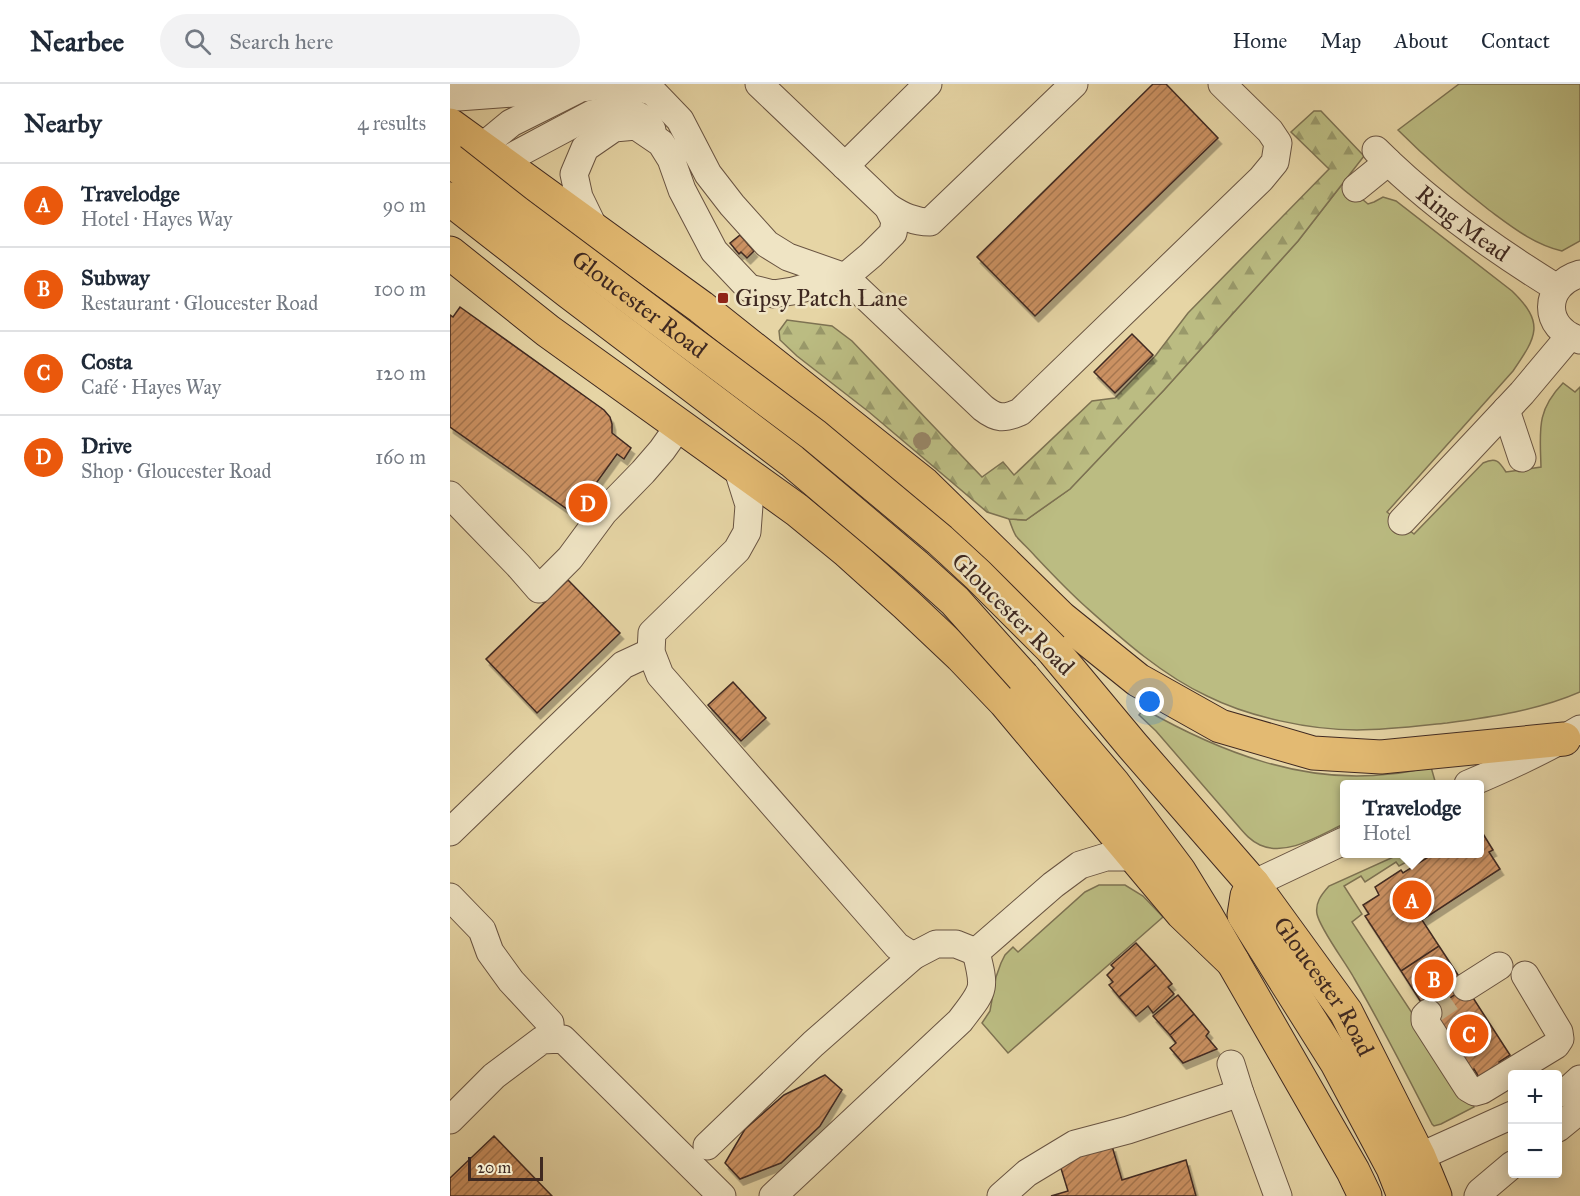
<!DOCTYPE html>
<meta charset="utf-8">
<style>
body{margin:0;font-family:"IM FELL Great Primer",serif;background:#f2f2f3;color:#1f2937}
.controls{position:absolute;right:18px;bottom:18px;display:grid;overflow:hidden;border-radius:6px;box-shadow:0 3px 15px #0003}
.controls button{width:54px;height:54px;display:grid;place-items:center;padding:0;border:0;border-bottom:2px solid #e0e1e3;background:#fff;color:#1f2937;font:30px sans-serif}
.scale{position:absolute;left:18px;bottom:15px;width:75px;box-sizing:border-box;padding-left:6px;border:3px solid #3f2921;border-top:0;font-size:16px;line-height:21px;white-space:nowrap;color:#3f2921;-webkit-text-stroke:4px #efe4c4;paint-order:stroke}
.you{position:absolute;left:700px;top:618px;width:21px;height:21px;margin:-15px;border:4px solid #fff;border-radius:50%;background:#1a73e8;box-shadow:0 0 0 9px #1a73e833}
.badge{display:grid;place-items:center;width:39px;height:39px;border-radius:50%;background:#ea580c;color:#fff;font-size:20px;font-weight:700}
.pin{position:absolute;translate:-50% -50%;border:3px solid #fff;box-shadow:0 2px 6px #0006}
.popup{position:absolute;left:890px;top:696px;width:144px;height:78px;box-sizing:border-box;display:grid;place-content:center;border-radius:6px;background:#fff;filter:drop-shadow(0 2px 4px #0005);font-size:20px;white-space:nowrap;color:#747a83}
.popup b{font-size:22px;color:#1f2937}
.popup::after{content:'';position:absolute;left:50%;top:100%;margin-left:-12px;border:12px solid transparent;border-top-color:#fff}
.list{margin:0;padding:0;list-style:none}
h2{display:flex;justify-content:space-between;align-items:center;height:78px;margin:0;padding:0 24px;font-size:26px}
h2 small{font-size:20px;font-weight:400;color:#747a83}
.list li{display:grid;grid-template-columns:39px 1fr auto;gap:18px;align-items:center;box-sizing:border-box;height:84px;padding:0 24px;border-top:2px solid #e0e1e3}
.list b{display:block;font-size:22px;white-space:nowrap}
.list p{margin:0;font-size:20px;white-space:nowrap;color:#747a83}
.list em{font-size:20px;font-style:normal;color:#747a83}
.icon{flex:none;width:33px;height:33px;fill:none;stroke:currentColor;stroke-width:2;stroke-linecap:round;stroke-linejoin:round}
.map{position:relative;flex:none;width:1130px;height:1112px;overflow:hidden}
header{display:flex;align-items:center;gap:36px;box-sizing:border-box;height:84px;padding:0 30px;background:#fff;border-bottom:2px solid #e0e1e3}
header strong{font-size:28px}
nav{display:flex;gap:33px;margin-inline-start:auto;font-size:21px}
.search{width:420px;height:54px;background:#f2f2f3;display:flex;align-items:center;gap:15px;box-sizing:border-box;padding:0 21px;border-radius:33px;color:#747a83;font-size:22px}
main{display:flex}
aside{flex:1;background:#fff}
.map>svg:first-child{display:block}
</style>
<header>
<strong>Nearbee</strong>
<div class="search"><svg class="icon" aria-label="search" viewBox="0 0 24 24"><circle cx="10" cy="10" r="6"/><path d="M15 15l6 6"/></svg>Search here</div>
<nav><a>Home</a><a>Map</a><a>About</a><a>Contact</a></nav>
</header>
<main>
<aside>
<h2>Nearby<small>4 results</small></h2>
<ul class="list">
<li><span class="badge">A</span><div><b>Travelodge</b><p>Hotel · Hayes Way</p></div><em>90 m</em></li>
<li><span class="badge">B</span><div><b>Subway</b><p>Restaurant · Gloucester Road</p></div><em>100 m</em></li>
<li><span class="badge">C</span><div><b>Costa</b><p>Café · Hayes Way</p></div><em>120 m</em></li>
<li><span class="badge">D</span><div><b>Drive</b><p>Shop · Gloucester Road</p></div><em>160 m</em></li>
</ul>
</aside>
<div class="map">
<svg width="1130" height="1112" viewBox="0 0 1130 1112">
<defs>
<pattern id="forest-firs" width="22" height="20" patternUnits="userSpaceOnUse" patternTransform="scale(1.5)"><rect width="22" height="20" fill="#bbbc82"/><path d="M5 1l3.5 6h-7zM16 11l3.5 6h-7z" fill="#99996a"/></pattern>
<pattern id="building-hatch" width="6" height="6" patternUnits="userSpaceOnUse" patternTransform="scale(1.5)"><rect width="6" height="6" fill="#cb9162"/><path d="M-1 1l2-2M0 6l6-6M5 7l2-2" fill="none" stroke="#a67650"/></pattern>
<filter id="shadow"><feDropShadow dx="3.5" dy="6" stdDeviation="0" flood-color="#0004"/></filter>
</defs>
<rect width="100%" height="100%" fill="#e6d5a5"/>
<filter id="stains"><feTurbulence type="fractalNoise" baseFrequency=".00333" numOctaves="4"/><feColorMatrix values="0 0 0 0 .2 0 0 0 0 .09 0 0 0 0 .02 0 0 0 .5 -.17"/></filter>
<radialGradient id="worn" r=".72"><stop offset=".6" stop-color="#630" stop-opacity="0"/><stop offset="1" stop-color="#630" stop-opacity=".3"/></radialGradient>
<path fill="#bbbc82" stroke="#7d7252" stroke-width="1.5" d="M1009 0H1130V157L1112 167C1083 160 1062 143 1039 126 1007 101 977 75 948 46Z
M893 99 918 120 924 118 933 113 946 117 1062 207C1095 239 1087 252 1063 287L937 428 964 450 1033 379C1046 373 1049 377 1056 388L1091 383C1090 346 1086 327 1113 299L1125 308 1130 303V608C1089 626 1042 633 997 639 968 642 937 646 907 646 860 646 799 633 757 612 712 591 673 556 636 523 618 507 602 490 585 472 579 465 572 459 566 452 563 447 561 441 559 435L576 436 620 405 714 306 848 157Z
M694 625C768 667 853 701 940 690 954 689 968 686 981 683L985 697 977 700H894V740C870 751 837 773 810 761 801 757 795 750 789 743L706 647 689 631Z
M950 770H971L949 782 946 778 915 798 911 792 894 802 912 830 902 838 1024 1023 991 1040 984 1042 982 1040C957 991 932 942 904 894 896 879 870 845 867 830 865 819 871 811 879 802Z
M649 801H675L693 812 713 833 558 969 532 939 540 927 546 893 551 879 555 871 563 863 568 868 635 808Z"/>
<path fill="url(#forest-firs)" stroke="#7d7252" stroke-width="1.5" d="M864 27H871L914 72 848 157 714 306 620 405 576 436 559 435 537 428 419 328 347 272 330 256 329 247 337 236 382 242 402 257 532 393 553 378 564 391 642 317 665 314 706 271 738 229 879 85 841 48Z"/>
<path fill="url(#building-hatch)" stroke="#3f2921" stroke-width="1.5" filter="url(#shadow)" d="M703 0H716L768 54 585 232 527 173Z
M290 151 304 167 297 174 291 168 289 170 280 159Z
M10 223 154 326 160 333 162 340V349L181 364 174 375 167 370 124 430 0 343V231L3 233Z
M682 250 703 271 665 309 644 288Z
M118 496 170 549 87 629 36 575Z
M283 598 316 634 291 657 258 621Z
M1030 745 1043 766 1039 768 1050 785 972 836 989 862 951 887 915 832 919 830 913 821 929 811 925 803 951 786 953 789 983 770H1030Z
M686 859 706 881 669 913 659 901 663 898 657 891 664 884 661 881Z
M989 862 1016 903 978 929 951 887Z
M706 881 722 900 718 903 724 910 703 929 698 922 686 932 669 913Z
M1016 903 1060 971 1049 978 1051 982 1030 995 1024 985 1017 989 978 929Z
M728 911 744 930 720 951 703 932Z
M744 930 759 948 756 952 767 965 733 979 720 964 726 959 720 951Z
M375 991 392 1006 370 1042 331 1079 290 1095 275 1079 295 1045 334 1011Z
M44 1052 102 1112H0V1094Z
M662 1062 672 1096 736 1076 746 1112H601L618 1107 609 1078Z"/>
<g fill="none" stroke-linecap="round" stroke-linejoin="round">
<path stroke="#c5b38b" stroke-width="27" stroke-dasharray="27 14" stroke-linecap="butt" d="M978 929 1016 903"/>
<defs>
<g id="minor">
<path d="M309 0 438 123 445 137 443 149 421 171 395 193 533 324C547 335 554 335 570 328L811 95 825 78 828 59 820 47 772 0"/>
<path d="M0 12 8 13 118 5"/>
<path d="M32 63 61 39 131 4 163 0"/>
<path id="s1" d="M926 66C980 120 1042 164 1107 204"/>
<path d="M52 78 142 30 173 23 196 36 202 46"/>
<path d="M395 82 478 0"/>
<path d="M906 104 938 78"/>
<path d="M438 123C452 132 464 138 480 138L624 0"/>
<path d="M145 146 129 113 124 90 135 64 164 44 186 42 211 59 221 75 232 106 264 167 299 204 323 210 343 207 395 193 338 173 317 160 282 121 258 90 230 36 203 8 178 0"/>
<path d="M1130 190C1092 201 1092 245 1130 256"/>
<path d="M1056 326 1072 374"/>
<path d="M287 383 299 421 297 448 287 466 202 549 201 568 210 591 447 862 463 872"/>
<path d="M0 411 68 481 89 505 120 474 154 428 193 388 212 366 229 342"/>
<path d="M952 437 1072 309 1119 253"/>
<path d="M1018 700C1056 684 1094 667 1130 645"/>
<path d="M0 748 173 581 201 568"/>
<path d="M803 800 894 757"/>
<path d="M0 813 32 846 40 868 61 897 100 939 101 955"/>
<path d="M526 868 603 801 630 781 656 773H686"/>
<path d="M1016 903 1049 882"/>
<path d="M978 929 975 932V937L1018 1004 1025 1008 1032 1006 1106 961 1110 955 1109 948 1075 891"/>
<path d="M781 980 790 1009 828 1112"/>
<path d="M1108 1010 1119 1005 1130 995"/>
<path d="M0 1036 44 992 92 956 113 955 272 1112"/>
<path d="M1108 1044 1130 1026"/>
<path d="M257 1062 363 960 463 872 486 860H506L526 868"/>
<path d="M969 1073 1062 1031"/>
<path d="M323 1112 510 937C534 905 536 907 526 868"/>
<path d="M551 1112 577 1089 625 1060 678 1046 790 1009"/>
<path d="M1028 1112 1030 1108 1062 1081"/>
</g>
<g id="major">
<path d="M0 41 251 223 474 400 611 534 688 596 770 642 863 669 931 673 1114 655"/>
<path d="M0 169 98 247 347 426 397 467 457 521 511 572 555 618 732 829 783 878"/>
<path id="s2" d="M602 565 682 661 803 800 896 928 969 1073 985 1112"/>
<path d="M573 593 663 699 729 787 756 831 903 1087 915 1112"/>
<path d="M803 800 797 812 794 831 887 979 943 1084 954 1112"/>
</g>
</defs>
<use href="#minor" stroke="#695442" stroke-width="29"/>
<use href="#major" stroke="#3f2921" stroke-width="35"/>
<use href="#minor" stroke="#efe4c4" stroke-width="27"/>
<use href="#major" stroke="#e3ba72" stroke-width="33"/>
<defs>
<g id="major-bridge">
<path id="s3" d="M0 76 66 128 364 351 490 456 528 491 602 565"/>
<path d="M0 115 119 208 342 377 465 481 505 517 573 593"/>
</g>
</defs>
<use href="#major-bridge" stroke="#3f2921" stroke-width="35" stroke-linecap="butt"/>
<use href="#major-bridge" stroke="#e3ba72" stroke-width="33"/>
</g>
<circle fill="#988667" cx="472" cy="357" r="9"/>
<rect fill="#8f2418" stroke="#efe4c4" stroke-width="2" x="267" y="208" width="12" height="12" rx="3"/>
<g text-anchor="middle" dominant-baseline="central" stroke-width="5" stroke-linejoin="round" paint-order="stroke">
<g font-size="24" fill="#3f2921" stroke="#efe4c4">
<text stroke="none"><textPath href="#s1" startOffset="114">Ring Mead</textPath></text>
<text stroke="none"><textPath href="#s3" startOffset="238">Gloucester Road</textPath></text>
<text transform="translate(563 530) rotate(45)">Gloucester Road</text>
<text stroke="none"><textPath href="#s2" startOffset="434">Gloucester Road</textPath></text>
</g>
<g font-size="24" fill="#3f2921" stroke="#efe4c4" text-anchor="start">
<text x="285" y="214">Gipsy Patch Lane</text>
</g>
</g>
<rect width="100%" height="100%" filter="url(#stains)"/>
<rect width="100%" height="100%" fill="url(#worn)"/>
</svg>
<div class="controls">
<button>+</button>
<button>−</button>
</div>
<div class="scale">20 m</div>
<div class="you"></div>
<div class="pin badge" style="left:962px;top:816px">A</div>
<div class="popup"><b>Travelodge</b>Hotel</div>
<div class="pin badge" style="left:984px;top:895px">B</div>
<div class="pin badge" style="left:1019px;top:950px">C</div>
<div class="pin badge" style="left:138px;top:419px">D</div>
</div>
</main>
